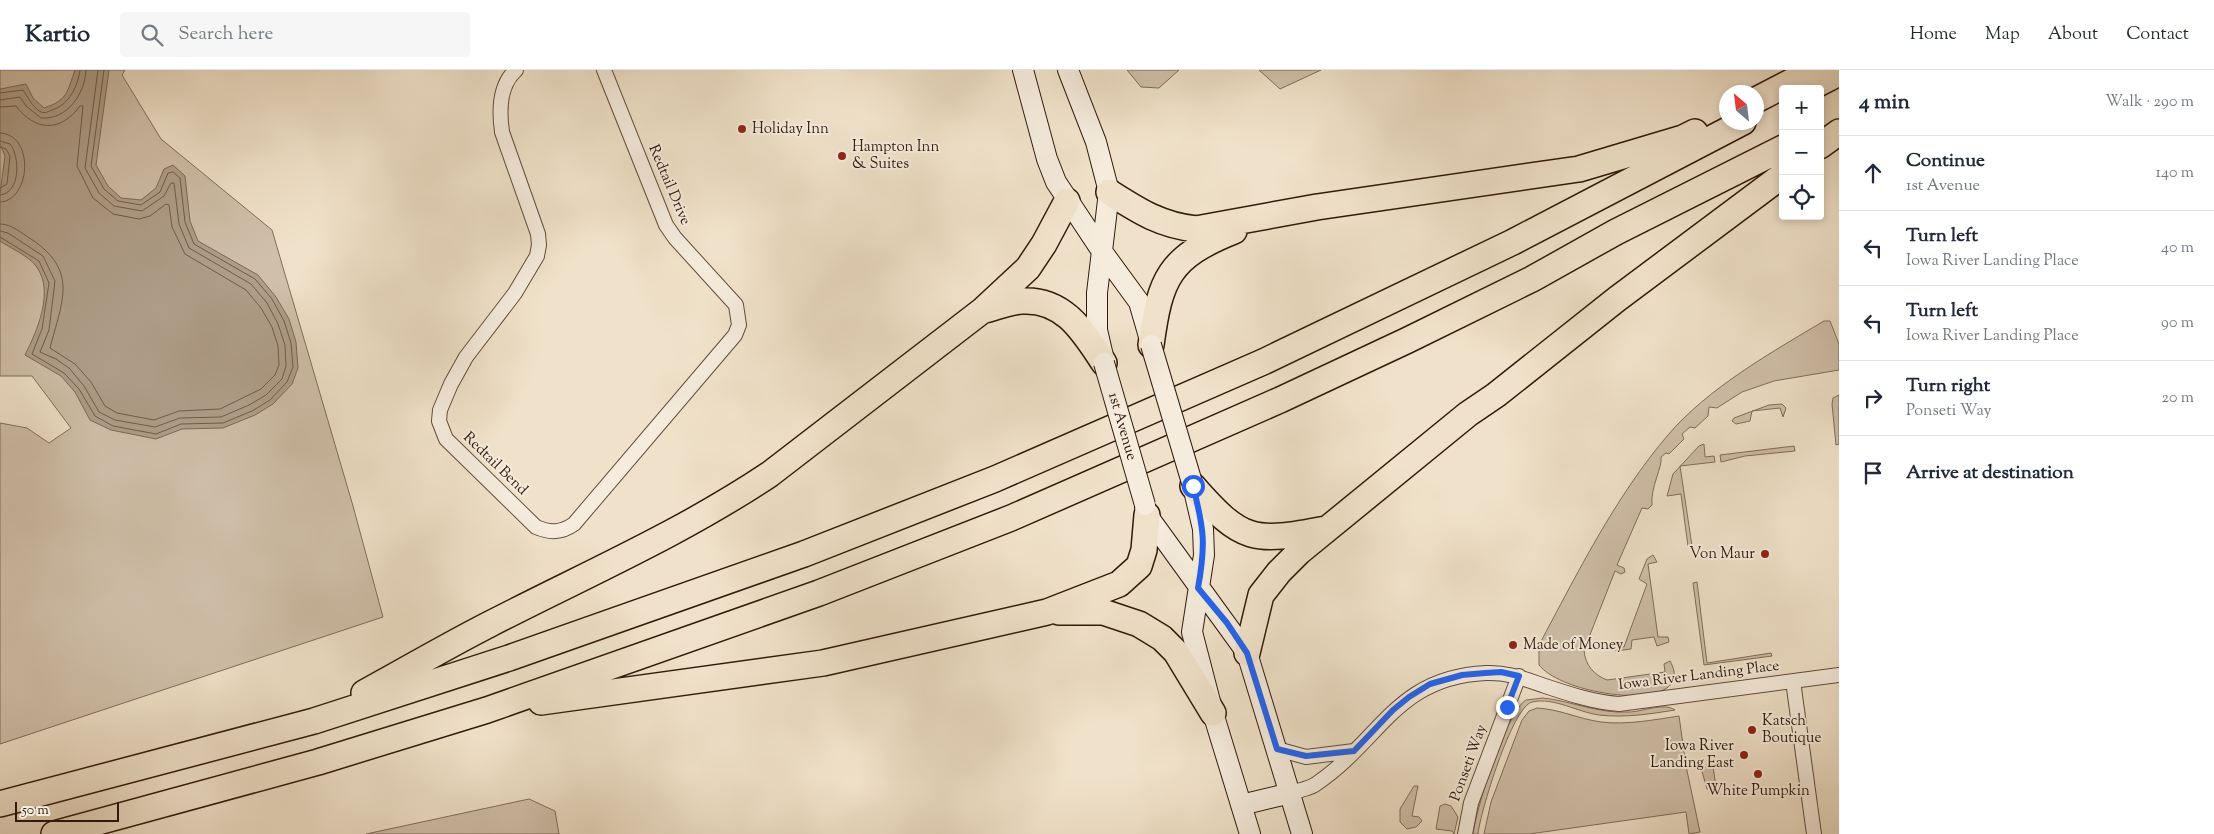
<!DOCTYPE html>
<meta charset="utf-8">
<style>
body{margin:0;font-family:"Sorts Mill Goudy",serif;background:#f6f6f7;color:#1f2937}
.controls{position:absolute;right:15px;top:15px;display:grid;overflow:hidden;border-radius:5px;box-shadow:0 2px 8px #0003}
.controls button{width:45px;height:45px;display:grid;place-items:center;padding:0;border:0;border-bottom:1px solid #e0e1e3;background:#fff;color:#1f2937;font:25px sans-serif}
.compass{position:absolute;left:1719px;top:15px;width:45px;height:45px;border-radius:50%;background:#fff;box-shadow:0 2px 8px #0003;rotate:332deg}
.scale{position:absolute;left:15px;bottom:12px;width:104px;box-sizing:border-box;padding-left:5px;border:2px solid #321a0b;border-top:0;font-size:14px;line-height:18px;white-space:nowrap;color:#321a0b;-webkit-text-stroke:4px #f5ecdd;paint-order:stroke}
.stop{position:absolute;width:15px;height:15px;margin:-11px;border:4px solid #2563eb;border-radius:50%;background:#fff}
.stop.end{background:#2563eb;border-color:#fff;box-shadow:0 1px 5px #0008}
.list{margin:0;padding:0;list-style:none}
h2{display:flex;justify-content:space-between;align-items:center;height:65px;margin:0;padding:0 20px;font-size:21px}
h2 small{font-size:16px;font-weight:400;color:#747a83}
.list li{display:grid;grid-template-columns:32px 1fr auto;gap:15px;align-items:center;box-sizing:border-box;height:75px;padding:0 20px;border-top:1px solid #e0e1e3}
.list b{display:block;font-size:19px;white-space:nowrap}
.list p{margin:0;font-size:16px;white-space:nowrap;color:#747a83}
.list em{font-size:16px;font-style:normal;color:#747a83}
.icon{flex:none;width:28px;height:28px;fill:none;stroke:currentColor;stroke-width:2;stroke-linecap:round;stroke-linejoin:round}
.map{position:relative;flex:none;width:1839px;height:764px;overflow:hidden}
header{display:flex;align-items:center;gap:30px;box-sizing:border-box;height:70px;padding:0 25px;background:#fff;border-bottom:1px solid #e0e1e3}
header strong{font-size:24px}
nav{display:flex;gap:28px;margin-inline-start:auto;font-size:18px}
.search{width:350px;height:45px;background:#f6f6f7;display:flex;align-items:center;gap:12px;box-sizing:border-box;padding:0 18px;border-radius:5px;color:#747a83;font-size:19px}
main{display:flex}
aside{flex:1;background:#fff}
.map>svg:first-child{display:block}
</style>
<header>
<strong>Kartio</strong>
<div class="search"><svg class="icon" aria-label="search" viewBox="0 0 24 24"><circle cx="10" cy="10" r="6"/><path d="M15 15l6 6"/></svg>Search here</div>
<nav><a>Home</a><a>Map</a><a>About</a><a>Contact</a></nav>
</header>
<main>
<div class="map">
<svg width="1839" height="764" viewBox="0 0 1839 764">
<rect width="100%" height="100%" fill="#f0e2ca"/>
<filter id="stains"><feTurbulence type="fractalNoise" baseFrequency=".004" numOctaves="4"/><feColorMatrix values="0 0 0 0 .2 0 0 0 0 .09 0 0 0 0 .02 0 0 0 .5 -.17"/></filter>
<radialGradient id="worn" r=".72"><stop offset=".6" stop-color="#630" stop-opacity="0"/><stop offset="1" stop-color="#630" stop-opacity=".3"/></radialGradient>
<path fill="#d0c0aa" stroke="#816d5a" d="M0 0H125L122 5 161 69 272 160 353 436 383 547 0 674V353L27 358 49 373 71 358 32 306H0Z
M1127 0H1179L1159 18 1141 17Z
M1259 0H1321L1280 19Z
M1824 251H1830L1839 274V300L1774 311 1742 322 1717 338 1709 337 1708 346 1695 358 1690 357 1682 364 1684 369 1669 384 1666 383 1661 387C1663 396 1650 418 1652 435L1648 439 1642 438 1617 495 1624 498 1625 502 1621 504 1615 501 1584 580C1585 595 1594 605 1607 610L1665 602 1664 594 1670 591C1700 644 1565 628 1539 595V575C1577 504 1615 427 1668 365 1708 318 1772 282 1824 251Z
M1839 325V374L1836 375 1832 334 1833 328Z
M1782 334 1786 338 1783 347 1780 338 1752 341 1750 351 1736 354 1732 351 1734 348 1769 335Z
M1704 374 1705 387 1714 386 1715 392 1680 396 1692 476H1688L1681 424 1667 426 1673 404 1699 376Z
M1794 376 1795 381 1745 386 1721 392 1720 385Z
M1653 485 1657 492 1648 494 1658 567H1668L1669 572 1657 576 1654 567 1632 570 1631 579 1616 581 1614 575 1624 577 1647 514 1639 509 1647 489Z
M1697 512 1707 593 1771 583 1772 586 1704 595 1693 513Z
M1543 628C1572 631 1599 644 1629 642 1641 642 1664 632 1675 640 1650 644 1625 648 1599 645 1577 642 1554 627 1532 632 1512 637 1480 743 1478 764H1473C1476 739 1506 642 1526 630Z
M1537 638C1559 639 1579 649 1601 652 1627 655 1653 650 1679 646L1686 696 1700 762 1689 764 1686 742 1529 764H1484L1491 732 1522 650 1529 641Z
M1713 696 1716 717 1707 719 1701 698Z
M1414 716H1418L1412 746 1419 747 1422 751 1416 757 1407 759 1400 752V739Z
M529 729 555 741 559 764H366Z
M1445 734 1451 736 1458 747 1454 764 1452 761 1436 759 1440 736Z"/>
<path fill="#af9e89" stroke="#7d6957" d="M75 0H109L96 95 108 116 121 128 141 130 156 118 164 99 173 95 185 106 190 151 198 171 258 205 276 227 289 249 296 272 298 298 292 314 273 334 255 345 223 358 182 359 156 369 111 360 90 350 75 322 61 306 25 285C37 261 55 221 36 196 29 186 10 178 0 171V124L5 86 0 74V19L26 14 33 28 44 38C68 30 67 22 75 0Z"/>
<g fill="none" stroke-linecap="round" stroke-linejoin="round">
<path stroke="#705c4a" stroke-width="1" d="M0 23 23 20C28 27 32 37 41 42 45 44 49 41 52 40 69 35 78 16 80 0
M0 30 20 27 26 36 41 48C67 50 85 24 86 0
M0 37 16 36C35 61 60 63 80 36H83L77 96 93 128 113 144 139 149 150 146 166 134 169 135 172 157 185 184 246 220 261 238 272 257 278 276 279 295 275 305 261 319 220 339 179 341 154 350 117 343 105 336 91 312 75 294 50 278C62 231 79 201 31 169 21 163 12 154 0 154
M0 63C35 64 31 131 0 132
M0 71 10 74C20 86 21 123 0 125
M0 77 6 79 10 86 7 114 0 118
M0 161 8 163 43 186 55 211 49 260 40 282 56 289 69 298 84 316 99 342 115 350 155 357 180 348 221 347 249 335 266 325 282 309 286 296 285 275 278 254 267 233 251 214 189 178 179 154 174 113H171L164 126 142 141 114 136 99 123 85 98 98 0
M0 167 39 191 49 213 42 259 32 284 64 303 79 319 95 346 113 356 156 364 181 354 223 353 252 341 270 330 287 312 293 297 291 273 284 251 272 229 255 209 194 174 185 152 180 108 173 102 168 103 160 122 141 135 118 131 104 119 91 96 104 0"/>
<defs>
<path id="minor" d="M516 0C499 15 499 41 502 62L538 164 539 175 537 186 515 223 466 287 451 314 440 340 439 351 446 369 536 457C550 463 561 463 574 454L735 265 739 255 736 235 675 168 666 155 604 0
M1793 611 1814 764
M1277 679 1306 687 1354 681
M1291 723C1299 720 1309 719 1316 714 1381 670 1396 607 1486 603 1508 602 1524 609 1545 616 1569 624 1593 632 1619 634L1839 605
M1465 764 1471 733 1519 606"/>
<path id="secondary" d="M1023 0 1047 89 1056 112 1101 180 1139 232 1150 270
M1068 0 1096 72 1109 122 1097 223V260L1103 286
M1193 416 1203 459 1204 485 1192 562 1213 643 1250 764
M1145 437 1147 445 1247 583 1302 764
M1241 735 1291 723"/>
<path id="motorway" d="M1808 19 1839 3
M1756 30 1814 0
M1820 76 1839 62
M1109 122C1139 141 1160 155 1196 159L1317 137 1579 99 1683 68 1695 62
M985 240C997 237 1011 231 1023 231 1065 229 1084 263 1104 293
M1151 275C1160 208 1169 187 1234 161
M1193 416C1242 472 1253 473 1326 459
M1059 542H1103L1139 554 1162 568 1176 582 1213 643
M1247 583 1261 525 1279 502 1299 482 1468 344 1496 325 1617 229 1783 105
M364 623C406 600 447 576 490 554 585 505 682 463 770 404L983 240 1028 198 1044 174 1067 131
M541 632 823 593 1047 542 1119 514 1139 496 1144 480 1147 445
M0 734 314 651 509 588 804 484 995 409 1263 292 1513 172 1743 52
M54 764 318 692 487 640 819 523 1011 448 1280 330 1408 270 1532 209 1616 162 1783 78"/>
</defs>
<use href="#minor" stroke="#624c3b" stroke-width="16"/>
<use href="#secondary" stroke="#321a0b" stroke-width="22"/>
<use href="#motorway" stroke="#321a0b" stroke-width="28"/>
<use href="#minor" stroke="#f5ecdd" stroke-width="14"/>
<use href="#secondary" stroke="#f5ecdd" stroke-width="20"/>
<use href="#motorway" stroke="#f0e2ca" stroke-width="25"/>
<defs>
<g id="secondary-bridge">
<path d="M1151 275 1193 416"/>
<path id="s1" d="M1104 293 1145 435"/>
</g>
</defs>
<use href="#secondary-bridge" stroke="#321a0b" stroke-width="22" stroke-linecap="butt"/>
<use href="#secondary-bridge" stroke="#f5ecdd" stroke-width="20"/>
</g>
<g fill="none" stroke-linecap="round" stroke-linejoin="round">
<path stroke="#2563eb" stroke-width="6" d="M1193 416C1204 459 1206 474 1198 518L1227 553 1247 583 1277 679 1306 686 1354 681 1393 640 1409 627 1430 614 1462 605 1485 603 1501 602 1519 606 1507 637"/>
</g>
<g fill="#8f2418" stroke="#f5ecdd" stroke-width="2">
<circle cx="742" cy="59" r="5"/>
<circle cx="842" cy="86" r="5"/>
<circle cx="1765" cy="484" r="5"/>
<circle cx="1513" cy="575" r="5"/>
<circle cx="1752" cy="660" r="5"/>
<circle cx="1744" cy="685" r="5"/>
<circle cx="1758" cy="704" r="5"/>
</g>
<g text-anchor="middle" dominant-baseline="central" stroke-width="4" stroke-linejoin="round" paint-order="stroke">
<g font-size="15" fill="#321a0b" stroke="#f5ecdd" text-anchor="start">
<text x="752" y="59">Holiday Inn</text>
<text x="852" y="77">Hampton Inn<tspan x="852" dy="17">&amp; Suites</tspan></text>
<text x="1755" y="484" text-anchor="end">Von Maur</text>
<text x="1523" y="575">Made of Money</text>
<text x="1762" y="651">Katsch<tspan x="1762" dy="17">Boutique</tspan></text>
<text x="1734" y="676" text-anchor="end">Iowa River<tspan x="1734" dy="17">Landing East</tspan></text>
<text x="1758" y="721" text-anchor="middle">White Pumpkin</text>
</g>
<g font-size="15" fill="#321a0b" stroke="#f5ecdd">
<text transform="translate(669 115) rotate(67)">Redtail Drive</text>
<text stroke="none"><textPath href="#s1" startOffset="66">1st Avenue</textPath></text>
<text transform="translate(495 394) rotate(44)">Redtail Bend</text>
<text transform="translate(1699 606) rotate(-7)">Iowa River Landing Place</text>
<text transform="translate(1469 693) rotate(-70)">Ponseti Way</text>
</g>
</g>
<rect width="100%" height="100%" filter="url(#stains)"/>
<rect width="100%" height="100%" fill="url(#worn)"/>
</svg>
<div class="controls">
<button>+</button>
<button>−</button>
<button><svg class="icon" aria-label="locate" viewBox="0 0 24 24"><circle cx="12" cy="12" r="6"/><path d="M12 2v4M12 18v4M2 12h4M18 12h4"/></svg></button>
</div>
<svg class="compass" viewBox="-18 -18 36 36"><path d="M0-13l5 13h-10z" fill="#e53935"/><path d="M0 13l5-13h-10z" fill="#747a83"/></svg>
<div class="scale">50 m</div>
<div class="stop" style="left:1193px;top:416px"></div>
<div class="stop end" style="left:1507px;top:637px"></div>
</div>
<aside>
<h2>4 min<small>Walk · 290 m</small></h2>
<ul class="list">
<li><svg class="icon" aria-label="ahead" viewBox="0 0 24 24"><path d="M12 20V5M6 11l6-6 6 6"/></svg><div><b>Continue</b><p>1st Avenue</p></div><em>140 m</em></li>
<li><svg class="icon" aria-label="left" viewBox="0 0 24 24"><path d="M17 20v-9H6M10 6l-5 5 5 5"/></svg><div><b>Turn left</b><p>Iowa River Landing Place</p></div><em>40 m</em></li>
<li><svg class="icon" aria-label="left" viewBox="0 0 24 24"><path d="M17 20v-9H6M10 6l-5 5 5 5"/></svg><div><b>Turn left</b><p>Iowa River Landing Place</p></div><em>90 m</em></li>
<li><svg class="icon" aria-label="right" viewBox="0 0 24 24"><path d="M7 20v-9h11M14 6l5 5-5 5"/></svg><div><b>Turn right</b><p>Ponseti Way</p></div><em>20 m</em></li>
<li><svg class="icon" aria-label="arrive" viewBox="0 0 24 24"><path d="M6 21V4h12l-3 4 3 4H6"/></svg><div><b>Arrive at destination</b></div></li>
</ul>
</aside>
</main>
